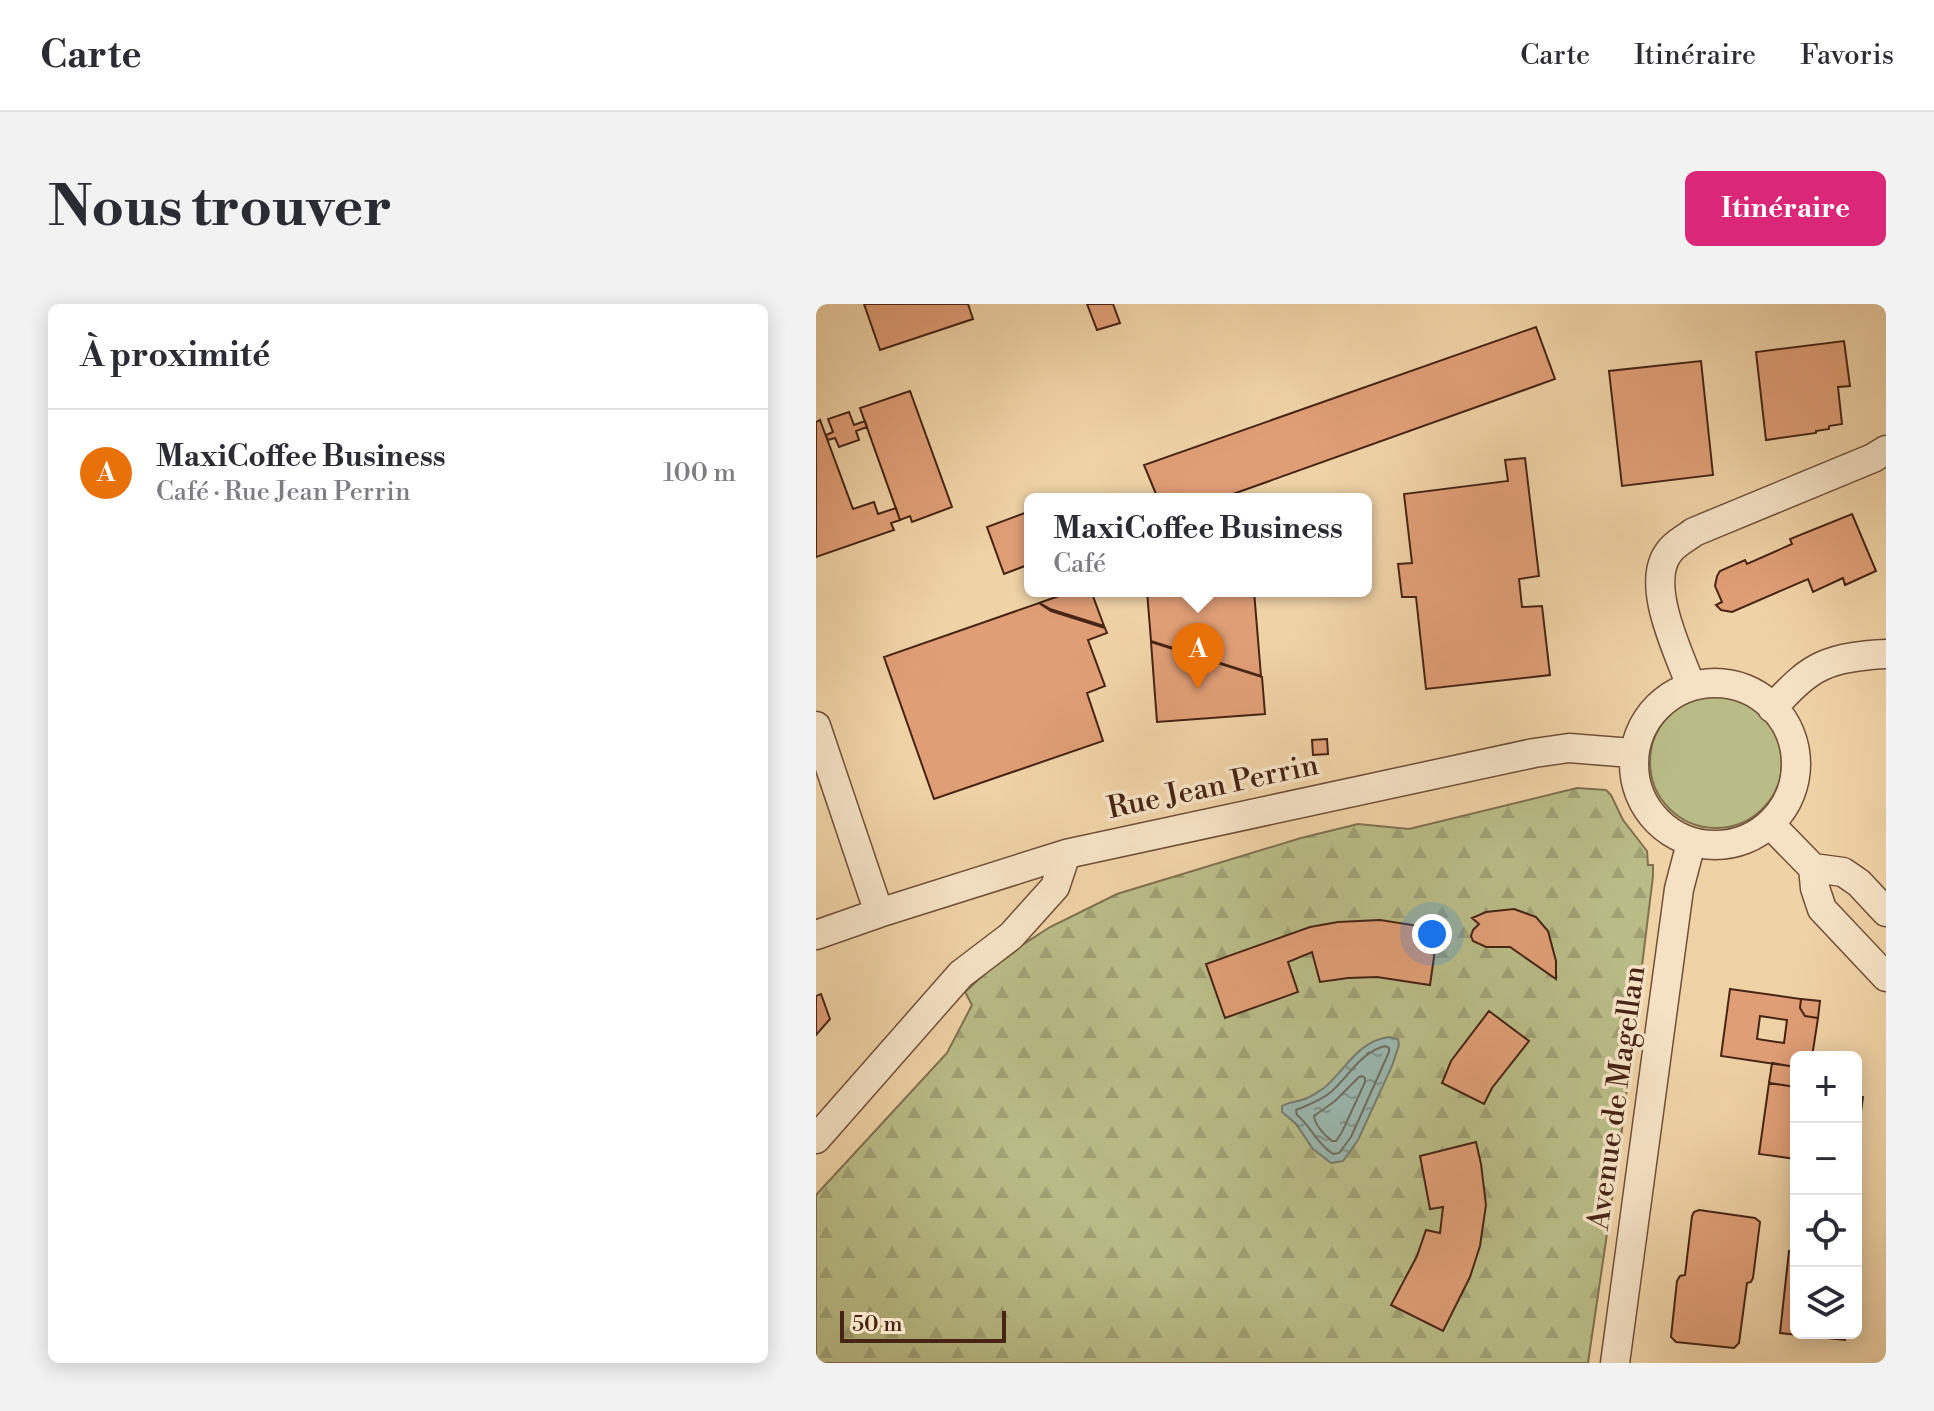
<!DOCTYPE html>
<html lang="fr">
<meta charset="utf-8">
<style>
body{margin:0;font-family:"Libre Bodoni",serif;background:#f2f2f3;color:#2b2b33}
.controls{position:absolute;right:24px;bottom:24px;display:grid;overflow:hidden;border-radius:12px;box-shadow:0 4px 20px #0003}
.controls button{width:72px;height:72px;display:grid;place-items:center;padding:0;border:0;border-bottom:2px solid #e1e1e2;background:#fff;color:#2b2b33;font:40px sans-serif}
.scale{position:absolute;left:24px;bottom:20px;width:166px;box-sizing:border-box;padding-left:8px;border:4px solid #472414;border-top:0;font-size:22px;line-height:28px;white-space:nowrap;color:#472414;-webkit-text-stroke:6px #f5e2c5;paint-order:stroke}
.you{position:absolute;left:616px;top:630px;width:28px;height:28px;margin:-20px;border:6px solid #fff;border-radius:50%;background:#1a73e8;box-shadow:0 0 0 12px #1a73e833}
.badge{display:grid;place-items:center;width:52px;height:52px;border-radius:50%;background:#db2777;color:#fff;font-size:26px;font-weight:700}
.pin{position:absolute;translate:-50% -66px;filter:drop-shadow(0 2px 4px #0008)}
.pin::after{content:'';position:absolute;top:42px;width:28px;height:24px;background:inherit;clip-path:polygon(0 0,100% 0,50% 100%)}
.popup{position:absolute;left:208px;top:189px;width:348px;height:104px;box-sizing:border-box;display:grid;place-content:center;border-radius:12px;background:#fff;filter:drop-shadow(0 2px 6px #0005);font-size:26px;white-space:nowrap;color:#7c7c81}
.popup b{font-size:30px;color:#2b2b33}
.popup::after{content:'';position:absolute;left:50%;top:100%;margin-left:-16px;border:16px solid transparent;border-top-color:#fff}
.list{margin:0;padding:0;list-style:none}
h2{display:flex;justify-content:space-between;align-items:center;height:104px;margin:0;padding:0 32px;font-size:34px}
h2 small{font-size:26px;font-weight:400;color:#7c7c81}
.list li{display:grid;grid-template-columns:52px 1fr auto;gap:24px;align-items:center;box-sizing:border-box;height:128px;padding:0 32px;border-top:2px solid #e1e1e2}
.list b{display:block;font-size:30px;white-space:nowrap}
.list p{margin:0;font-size:26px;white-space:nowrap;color:#7c7c81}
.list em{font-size:26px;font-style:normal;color:#7c7c81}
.icon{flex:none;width:44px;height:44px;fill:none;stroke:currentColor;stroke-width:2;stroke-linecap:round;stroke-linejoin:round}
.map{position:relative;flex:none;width:1070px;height:1059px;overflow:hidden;border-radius:12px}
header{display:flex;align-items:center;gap:48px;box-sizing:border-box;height:112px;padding:0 40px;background:#fff;border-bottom:2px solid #e1e1e2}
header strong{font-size:38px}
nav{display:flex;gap:44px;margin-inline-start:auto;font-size:28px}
.intro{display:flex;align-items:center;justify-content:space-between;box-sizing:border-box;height:192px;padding:0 48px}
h1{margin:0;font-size:56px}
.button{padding:20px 36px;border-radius:12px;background:#db2777;color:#fff;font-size:28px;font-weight:700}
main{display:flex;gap:48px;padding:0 48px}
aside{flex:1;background:#fff;border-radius:12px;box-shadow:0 4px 20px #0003}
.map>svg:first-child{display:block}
</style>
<header>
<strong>Carte</strong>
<nav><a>Carte</a><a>Itinéraire</a><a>Favoris</a></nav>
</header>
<div class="intro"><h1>Nous trouver</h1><a class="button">Itinéraire</a></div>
<main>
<aside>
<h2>À proximité<small></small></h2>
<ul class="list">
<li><span class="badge" style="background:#e8710a">A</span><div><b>MaxiCoffee Business</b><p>Café · Rue Jean Perrin</p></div><em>100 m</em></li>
</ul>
</aside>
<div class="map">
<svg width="1070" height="1059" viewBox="0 0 1070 1059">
<defs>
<pattern id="forest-firs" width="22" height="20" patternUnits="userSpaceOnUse" patternTransform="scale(2)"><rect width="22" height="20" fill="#b9bc87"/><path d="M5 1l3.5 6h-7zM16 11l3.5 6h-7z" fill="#a0a174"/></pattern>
<pattern id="water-ripples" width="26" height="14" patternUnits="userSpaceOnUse" patternTransform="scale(2)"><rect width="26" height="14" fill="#9ab6ad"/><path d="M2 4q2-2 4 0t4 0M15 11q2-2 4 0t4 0" fill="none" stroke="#7f948c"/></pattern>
</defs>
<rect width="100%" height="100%" fill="#efd2a6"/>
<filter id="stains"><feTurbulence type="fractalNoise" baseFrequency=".0025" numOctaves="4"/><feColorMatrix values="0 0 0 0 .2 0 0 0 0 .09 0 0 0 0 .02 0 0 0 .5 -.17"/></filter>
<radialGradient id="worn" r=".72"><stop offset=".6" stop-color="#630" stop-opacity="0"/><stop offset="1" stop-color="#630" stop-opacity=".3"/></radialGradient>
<path fill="#b9bc87" stroke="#80704e" stroke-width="2" d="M834 458a66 66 0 1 1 132 0a66 66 0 1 1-132 0Z"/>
<path fill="url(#forest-firs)" stroke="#80704e" stroke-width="2" d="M761 484 790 486 795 491 807 516 831 547 832 561H837V572L804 841 772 1059H0V891L131 749 156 701 149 688 186 654 234 623 301 590 485 534 542 520 593 525Z"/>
<path fill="url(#water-ripples)" stroke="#797c70" stroke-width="2" d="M573 733 582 735 583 741 576 762 542 836 527 857 515 859 497 845 480 820 466 808V802C474 797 483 798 491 794 497 792 503 787 508 784 530 765 542 737 573 733Z"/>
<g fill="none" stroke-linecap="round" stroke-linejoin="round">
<path stroke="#706d60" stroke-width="2" d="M569 742 573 744V748L535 833 523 849 517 850C499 838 496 823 481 811L480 806C492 801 504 797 515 788 533 772 545 748 569 742Z
M546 772 549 774V778L526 828 520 837H516C508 831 499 821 498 812L519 797 543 773Z"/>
</g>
<path fill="#e09e76" stroke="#472414" stroke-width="2" fill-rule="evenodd" d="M48 0H152L157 15 64 46Z
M271 0H297L304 19 281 26Z
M720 23 739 75 403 195H342L328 161Z
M1028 37 1034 82 1022 83 1026 120 1013 122V125L1000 127V129L950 136 940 48Z
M885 57 897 171 806 182 793 67Z
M94 87 136 203 96 218 94 212 84 216 44 104Z
M33 108 38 121 49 117 51 123 40 127 43 136 23 143 19 134 12 136 10 131 17 128 12 115Z
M4 116 37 205 58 198 62 210 80 204 84 216 75 219 78 226 0 253V118Z
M709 154 723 272 703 275 706 303 726 302 734 371 610 385 600 293H586L582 260 596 259 588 190 692 177 689 156Z
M214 207V260L188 270 171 223Z
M1036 210 1060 267 1029 281 1027 274 997 288 992 275 916 308 905 306 900 301 906 298 899 282 901 272 904 267 929 256 931 260 976 240 974 235Z
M257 287H275L288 322 234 305 223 299Z
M331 287H438L445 372 335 337Z
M223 299 235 307 289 324 291 329 272 336 289 382 271 389 287 437 118 495 68 353Z
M335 338 446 373 449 410 341 418Z
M511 435 512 450 497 451 496 436Z
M698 605 720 613 732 627 740 657V675L694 643H670L657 637 655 632 657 626 663 620 656 614 670 608Z
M564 616 622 625 614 681 561 673 532 674 504 678 496 648 472 658 482 688 409 714 390 660 494 623 522 618Z
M914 685 985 695 984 704 989 712 1002 714 996 753H980V763L905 752ZM944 712 971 716 968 739 941 735Z
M5 690 14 715 0 731V692Z
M985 695 1004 697 1002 714 989 712 984 704Z
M673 707 713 737 676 784 668 800 626 779 635 757Z
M956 759 980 763V783L953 779Z
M953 779 980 783V855L943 850Z
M1040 792 1047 793 1040 843Z
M660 838 665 860 670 901 664 942 654 973 627 1027 575 1001 601 952 610 926 624 929 627 903 614 905 604 852Z
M883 906 939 914 944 918 937 974 935 978 931 979 923 1039 918 1044 860 1038 855 1033 861 977 864 972 869 971 876 912 878 908Z
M973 947 980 948V1029H1030L1029 1036 964 1029Z"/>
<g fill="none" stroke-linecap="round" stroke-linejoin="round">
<defs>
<path id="minor" d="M818 460a81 81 0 1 1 162 0a81 81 0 1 1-162 0Z
M875 382C863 349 828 280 853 248 858 240 870 234 878 228L1057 154 1070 146
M956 404C971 389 986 371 1006 362 1025 353 1049 351 1070 350
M0 422 63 609
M955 521 997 564 1027 568 1043 579 1070 608
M997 564 999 584 1006 605 1070 673
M0 631 63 609 250 550 718 449 753 444 816 449
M0 835 145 670 195 632 239 583 250 550
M799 1059 863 585 875 539"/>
</defs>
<use href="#minor" stroke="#715038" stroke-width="31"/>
<use href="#minor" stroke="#f5e2c5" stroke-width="28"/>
</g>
<g text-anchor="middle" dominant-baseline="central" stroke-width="7" stroke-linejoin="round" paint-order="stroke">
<g font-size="30" fill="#472414" stroke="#f5e2c5">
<text transform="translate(397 483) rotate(-12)">Rue Jean Perrin</text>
<text transform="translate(801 794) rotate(-82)">Avenue de Magellan</text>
</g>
</g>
<rect width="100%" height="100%" filter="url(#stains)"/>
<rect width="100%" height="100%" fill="url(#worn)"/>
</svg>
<div class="controls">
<button>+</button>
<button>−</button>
<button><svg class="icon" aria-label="locate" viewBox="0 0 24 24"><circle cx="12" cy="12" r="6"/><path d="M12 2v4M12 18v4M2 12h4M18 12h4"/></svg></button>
<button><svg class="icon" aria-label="layers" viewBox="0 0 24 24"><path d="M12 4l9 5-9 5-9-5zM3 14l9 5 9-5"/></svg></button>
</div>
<div class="scale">50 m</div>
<div class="you"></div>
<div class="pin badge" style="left:382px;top:385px;background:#e8710a">A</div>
<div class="popup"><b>MaxiCoffee Business</b>Café</div>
</div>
</main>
